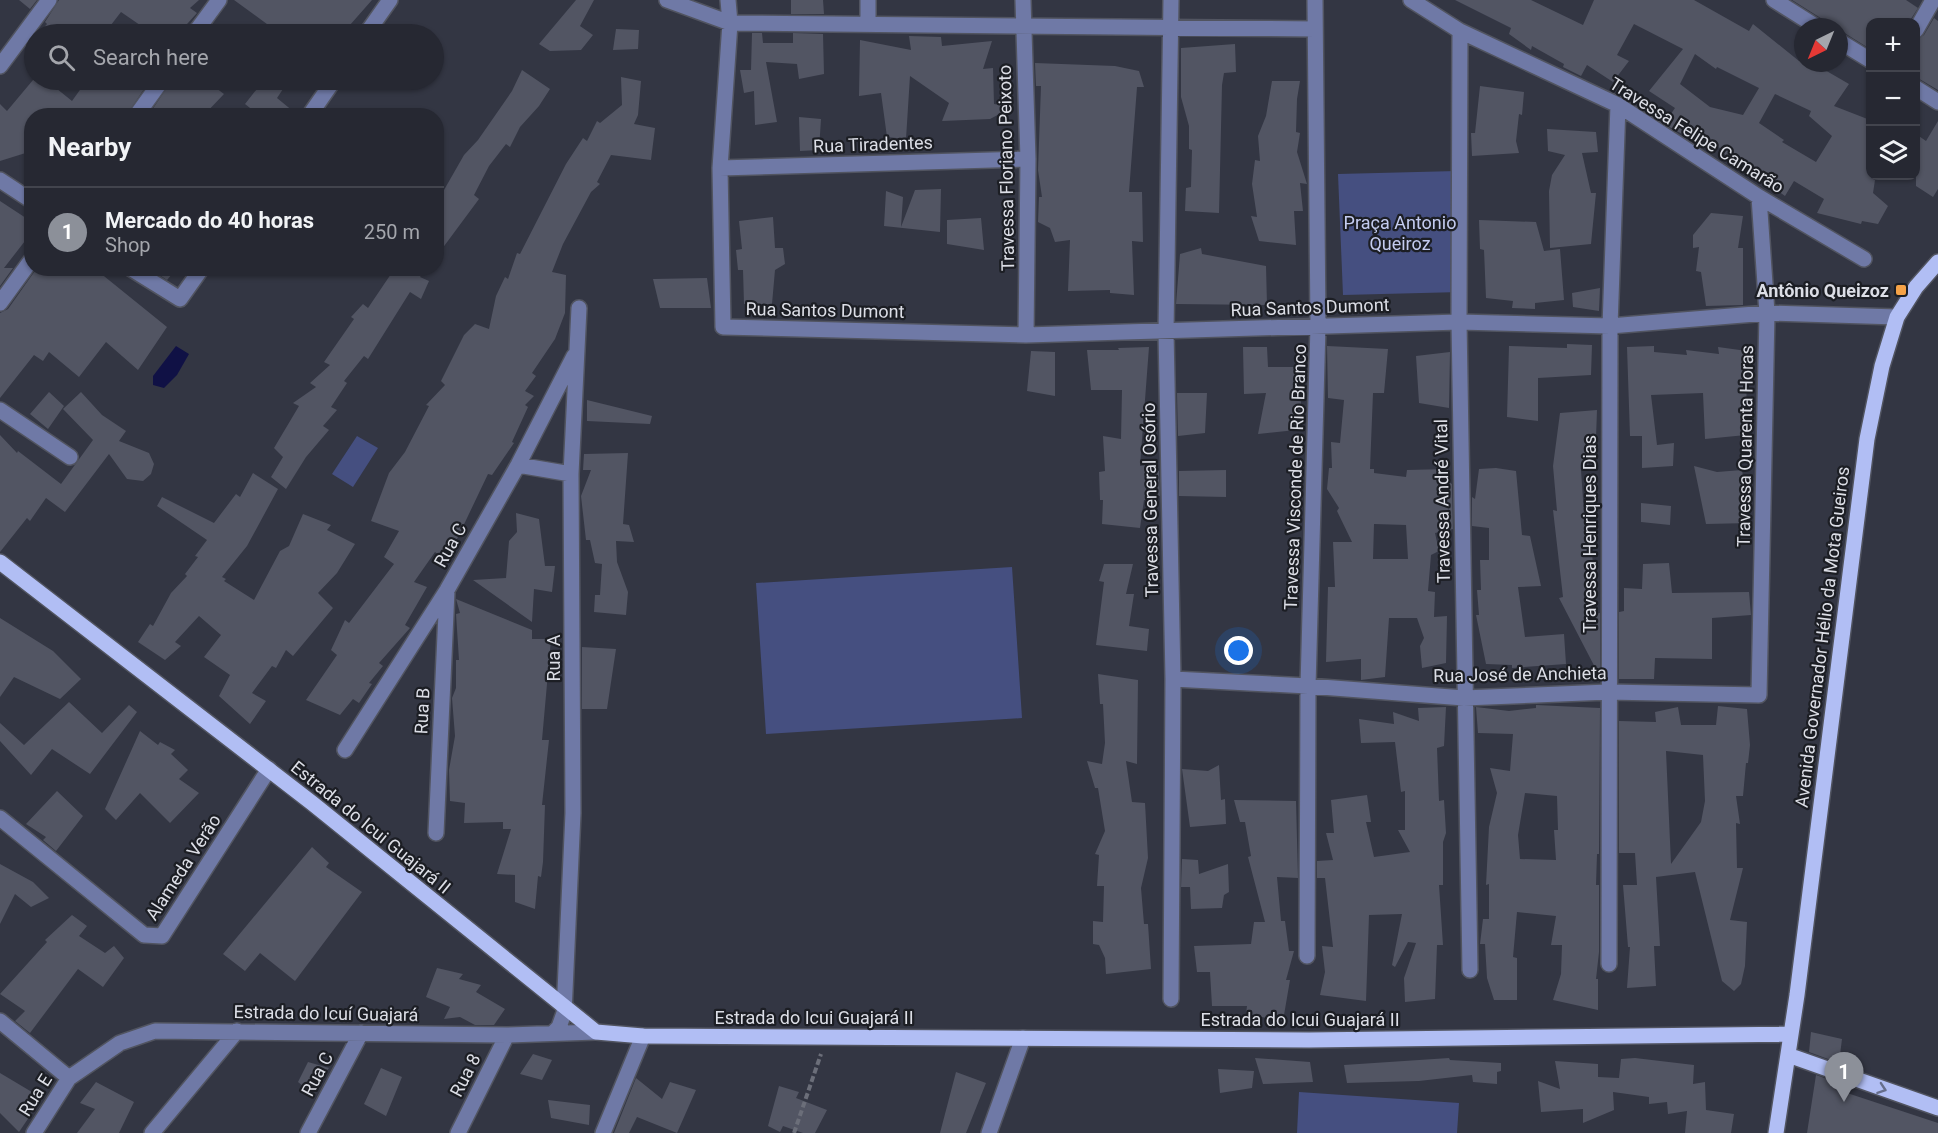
<!DOCTYPE html>
<meta charset="utf-8">
<style>
body{margin:0;font-family:Roboto,sans-serif;background:#32343e;color:#f1f3f6}
.controls{position:absolute;right:18px;top:18px;display:grid;overflow:hidden;border-radius:12px;box-shadow:0 2px 4px #0004}
.controls button{width:54px;height:54px;display:grid;place-items:center;padding:0;border:0;border-bottom:2px solid #42444d;background:#262832;color:#f1f3f6;font:30px sans-serif}
.compass{position:absolute;left:1794px;top:18px;width:54px;height:54px;border-radius:50%;background:#262832;box-shadow:0 2px 4px #0004;rotate:223deg}
.you{position:absolute;left:1239px;top:651px;width:21px;height:21px;margin:-15px;border:4px solid #fff;border-radius:50%;background:#1a73e8;box-shadow:0 0 0 9px #1a73e833}
.badge{display:grid;place-items:center;width:39px;height:39px;border-radius:50%;background:#8c9099;color:#fff;font-size:20px;font-weight:700}
.pin{position:absolute;translate:-50% -50px;filter:drop-shadow(0 2px 3px #0008)}
.pin::after{content:'';position:absolute;top:32px;width:21px;height:18px;background:inherit;clip-path:polygon(0 0,100% 0,50% 100%)}
.list{margin:0;padding:0;list-style:none}
h2{display:flex;justify-content:space-between;align-items:center;height:78px;margin:0;padding:0 24px;font-size:26px}
h2 small{font-size:20px;font-weight:400;color:#a4a6ac}
.list li{display:grid;grid-template-columns:39px 1fr auto;gap:18px;align-items:center;box-sizing:border-box;height:90px;padding:0 24px;border-top:2px solid #42444d}
.list b{display:block;font-size:22px;white-space:nowrap}
.list p{margin:0;font-size:20px;white-space:nowrap;color:#a4a6ac}
.list em{font-size:20px;font-style:normal;color:#a4a6ac}
.icon{flex:none;width:33px;height:33px;fill:none;stroke:currentColor;stroke-width:2;stroke-linecap:round;stroke-linejoin:round}
.map{position:relative;flex:none;width:1938px;height:1133px;overflow:hidden}
.search{position:absolute;background:#262832;box-shadow:0 2px 4px #0004;left:24px;top:24px;width:420px;height:66px;display:flex;align-items:center;gap:15px;box-sizing:border-box;padding:0 21px;border-radius:33px;color:#a4a6ac;font-size:22px}
.panel{position:absolute;background:#262832;box-shadow:0 2px 4px #0004;left:24px;top:108px;width:420px;height:168px;border-radius:24px}
.map>svg:first-child{display:block}
</style>
<div class="map">
<svg width="1938" height="1133" viewBox="0 0 1938 1133">
<rect width="100%" height="100%" fill="#333643"/>
<path fill="#454f80" d="M1457 171 1461 292 1343 295 1338 174Z
M357 436 378 448 353 487 332 474Z
M1012 567 1022 718 766 734 756 583Z
M1299 1092 1459 1103 1457 1133H1297Z"/>
<path fill="#101145" d="M176 346 189 354 177 375 164 388 153 385V376Z"/>
<path fill="#525563" fill-rule="evenodd" d="M19 0H37L30 9Z
M59 0H199L190 8 197 13 178 34H153L121 12 104 34H38L47 24 45 22Z
M234 0H372L342 34H263L271 27Z
M576 0H594L580 26 593 35 581 50 550 51 539 44Z
M791 0H823L824 14H791Z
M1455 0H1531L1583 25 1594 0H1694L1749 31 1753 24 1799 61 1800 58 1803 63 1816 70 1818 66 1849 84 1834 106 1870 120V176L1875 180 1873 193 1888 206 1878 224 1862 221 1861 224 1817 213 1824 199 1794 181 1785 196 1754 174 1734 166 1720 148 1686 132 1684 135 1664 124 1675 108 1649 91 1683 49 1634 24 1617 55 1629 61 1613 82 1587 65 1581 76 1563 67 1564 64 1532 46 1531 50 1509 34 1511 28ZM1695 54 1716 69 1717 67 1759 88 1743 115 1710 107 1680 84ZM1775 94 1811 111 1809 116 1832 136 1816 162 1782 142 1784 140 1759 123Z
M1792 0H1906L1918 8 1909 22H1870V49Z
M1934 18 1938 21V90L1916 77V40L1924 35Z
M616 29 639 30 638 49 613 50Z
M752 33H762L763 43H793V33L823 34 824 74 799 79 797 64 766 62 777 122 755 125 754 91 744 93 740 70H751Z
M909 36 941 37 942 46 992 41 983 69 993 68 994 104 1013 107 990 119 942 121 949 103 910 76 906 139 887 137 881 93 859 96 860 40 911 50Z
M1235 44 1236 72 1224 73 1222 85 1219 213 1185 211 1186 188 1191 187 1192 150 1189 149V126L1181 97V48Z
M1035 63 1115 66 1139 71 1144 87H1137L1129 192H1142L1143 242 1132 241 1134 295 1110 293V290L1068 291 1070 240 1055 242 1050 228 1038 222 1039 197H1042L1038 170 1041 86H1036Z
M522 70 550 89 539 106 520 127 510 147 506 144 489 166 474 195 479 199 436 257V204L464 155 478 140 512 91Z
M621 77 641 81 638 115 634 124 655 128 651 160 611 155 597 182 600 184 591 192 563 244 552 272 566 275 565 313 555 339 532 373 536 376 525 391 534 396 525 405 528 407 512 442 514 443 492 475 488 474 447 560 445 554 443 558 435 552 414 582 427 587 405 625 410 628 379 663 383 666 369 683 372 684 359 703 353 699 340 715 306 700 337 655 331 650 345 620 349 623 394 564 384 557 399 531 371 521 389 473 405 452 429 406 426 405 445 385 441 381 464 335 475 324 489 329 496 296 505 277 508 279 517 253 520 254 566 164 583 138 587 141 597 121 600 123 622 105Z
M33 80H46L72 101 87 80H150L126 116H32V151L0 161V104L7 111Z
M172 80H223L216 88 224 94 203 116H148Z
M264 80H289L277 98 299 116H260L245 104Z
M1272 81H1300L1297 99 1296 132 1300 133 1297 152 1307 184 1300 183 1303 211H1294L1296 245 1259 241 1251 216 1257 217 1252 184 1255 160 1260 161 1258 136 1266 116Z
M1480 86 1524 92 1522 115 1519 114 1516 141 1519 153 1472 156 1471 133H1475Z
M799 117 821 119 819 150 800 151Z
M1938 121V189L1933 197 1916 186V134L1926 141Z
M1547 129 1596 132 1598 152 1582 153 1591 193H1596L1591 244 1550 248 1549 191 1552 175 1565 155 1548 151Z
M941 189 940 232 884 226 886 191 903 197 901 227 915 190Z
M0 201 32 222V232L4 268H13L0 286Z
M1711 213 1743 216 1738 248H1743V305L1706 306 1701 272 1696 271 1699 247 1693 248V235Z
M773 217 775 248H783L785 264 775 270 772 304H744L743 270H738L736 250 742 249 739 221Z
M981 218 984 250 947 244V220Z
M1479 220 1536 222 1544 251 1560 249 1564 300 1535 303V309L1512 308 1513 301 1486 298 1484 250 1480 249Z
M1201 248 1202 254 1266 266 1267 305 1176 304 1180 254Z
M37 268H94L167 327 138 370 106 342 79 377 49 352 43 361 34 355 0 398V313L8 309Z
M149 268H177L167 280Z
M395 268H426L420 277 429 281 421 299 410 292 368 359 364 356 344 381 347 383 331 407 337 410 323 426 329 430 306 457 286 489 271 477 283 457 274 448 299 406 293 403 316 387 310 383 330 365 324 362 354 319 351 317 363 304 368 308Z
M707 278 711 308H660L653 279Z
M1600 288 1599 311 1573 307 1572 293Z
M1567 344 1592 345 1591 375 1538 378V421L1507 417 1509 346 1567 348Z
M1327 346 1388 349 1384 393H1373L1370 469H1374V473L1406 477 1407 470 1448 469 1447 481 1452 484 1453 529 1435 533 1439 551 1431 555 1428 591 1435 592 1434 617 1447 616 1446 663 1422 668 1420 646 1424 638 1417 618H1389L1385 677 1361 680V659L1326 662 1328 587H1335L1333 542H1352L1337 511 1339 508 1327 489 1329 468H1332L1331 442 1340 443 1344 400 1328 398ZM1374 524 1406 525 1408 559H1373Z
M1654 346V352L1687 355 1686 350 1719 354 1718 347 1747 351 1746 435 1705 439 1703 393 1651 395 1657 445 1674 443 1673 466 1642 468V436H1630L1627 347Z
M1149 347 1140 466 1148 465 1149 471H1159L1160 496H1152V500H1144L1140 528 1102 524 1103 500H1100L1099 472 1105 471 1103 436 1121 439 1122 390H1091L1087 350H1119L1118 348Z
M1243 347H1267L1268 367H1297L1302 412 1296 430 1258 434 1266 393 1244 394Z
M1031 351 1055 352V396L1027 391Z
M1450 352 1449 408 1419 403 1416 356Z
M49 392 64 406 48 429 30 414Z
M81 392 102 415 126 431 119 441 149 453 154 464 151 474 143 481 127 479 109 454 65 512 46 498 30 521 27 518 0 552V435L17 453 18 451 61 484 93 440 63 409Z
M1177 393H1207L1205 433 1178 436Z
M587 400 652 416 650 424 587 421Z
M1597 410 1596 438 1586 437 1589 471 1581 470 1584 514 1589 515 1593 565 1590 614 1600 613V677L1559 598 1563 597 1553 510 1557 511 1553 466 1560 413Z
M628 453 623 524 629 525 634 542 616 541 617 562 628 592 626 615 594 612 595 595H600L602 564 595 563 590 540H586L581 496 591 470H583L584 454Z
M1694 466 1717 472 1742 470 1750 523 1706 524Z
M1496 468 1516 471 1522 535 1530 536 1541 586 1518 587 1525 637 1564 634 1566 664 1512 668V665L1486 664 1476 615H1479L1477 590H1481L1480 560H1489V528L1472 526V497L1475 499 1479 469Z
M1226 470V497L1179 496V471Z
M253 473 278 489 247 546 222 577 226 579 224 581 254 600 280 551 289 546 303 514 331 525 327 530 355 544 337 573 318 593 333 608 293 656 286 650 276 668 272 666 252 693 266 701 250 724 219 696 230 675 204 657 221 635 199 616 175 642 181 646 165 660 138 642 150 624 153 626 171 593 187 576 185 574 198 557 195 556 207 540 157 506 162 497 214 523 236 494 240 497Z
M1641 503 1671 506 1670 525 1641 522Z
M516 513 539 519 545 566H555L552 592 534 589 532 622 473 580 506 578 509 541 517 532Z
M1669 563 1672 593 1749 592 1751 615 1712 618V659L1655 658 1654 679H1619V612L1624 611V588L1642 589 1643 564Z
M1104 564H1133L1126 594H1134L1129 626 1149 629 1147 651 1096 645 1104 582 1099 581Z
M456 599 532 630V639H551L542 740H549L542 805H545L543 862 541 877 538 876 535 909 515 902V875L497 874 511 829H503V822L464 823 465 803 450 801 449 770 455 736 452 698 456 688V660H459L456 614 460 613Z
M0 618 53 651 81 679 60 699 14 677 0 697Z
M582 647 616 649 607 709H582Z
M1098 674 1138 680 1137 764 1126 761 1132 802 1145 803 1148 858 1141 888 1144 924H1148L1151 969 1106 974 1105 958 1099 945 1093 944V921L1103 922 1104 886H1097L1099 855 1095 854 1105 831 1098 788H1095L1087 761 1102 764 1105 743 1103 704H1100Z
M69 702 102 733 129 705 137 712 90 774 52 749 31 775 0 741V723L24 745Z
M1536 705 1600 708 1599 854H1597L1596 885H1599V952L1596 979H1598V1010L1553 1000 1561 974 1562 945H1551L1556 916 1517 912 1513 957 1517 958V1000H1494L1487 978 1485 944H1480L1483 919H1489V884L1486 885 1489 827 1497 793 1490 768 1510 771 1513 734 1478 733 1476 707 1509 711 1536 708ZM1525 793 1557 796 1558 830H1554L1556 860 1520 859 1518 835Z
M1718 706 1747 709 1750 745 1748 763H1746L1743 796H1736L1740 824 1736 823 1737 868H1743L1730 920 1747 922 1745 966 1741 984 1734 991 1722 981 1695 872 1656 877 1660 946H1654L1656 986 1627 988 1630 947H1628L1623 885H1637L1635 853H1619V721L1656 722 1655 712 1678 707 1681 725H1716ZM1666 751 1703 755 1705 801 1701 822 1671 864Z
M1446 707 1444 746 1437 748 1439 801 1444 800 1446 833 1443 842V885H1439L1443 945H1437L1435 999 1405 1002 1404 978 1416 943 1408 942 1395 967 1392 965 1402 914 1369 915 1366 1001 1320 995 1325 972 1322 946 1333 947 1325 878H1317V861L1333 860 1326 833H1334L1331 800 1367 795 1371 822H1366L1374 857 1410 852 1398 830H1405V791L1401 792 1395 742 1361 743 1359 719 1394 724 1393 712 1419 721 1418 708Z
M140 731 158 745 160 742 175 750 171 754 188 770 179 779 199 793 170 823 140 793 116 820 105 809Z
M1219 765 1221 800 1225 799 1226 824 1190 827 1182 769 1208 771Z
M57 791 83 816 56 851 43 840 46 837 26 824Z
M1234 800 1296 801 1298 878 1277 877 1281 921H1285L1289 951H1294L1286 980H1290L1283 1021 1246 1014 1247 1006H1212L1210 972H1197L1194 946 1251 944 1254 922H1265L1248 857 1251 856 1245 822H1240Z
M312 847 329 863 326 867 362 892 295 981 260 953 245 971 223 954Z
M1182 859 1198 860 1199 874 1228 864 1229 892 1224 895 1222 908 1191 909 1190 887H1181Z
M0 864 33 882 49 898 31 907 15 894 0 924Z
M72 915 87 926 79 936 105 953 114 946 124 958 103 987 78 969 30 1033 15 1021 25 1011 0 994 47 942 45 940Z
M437 968 463 974 459 979 481 985 476 992 505 1009 494 1025H475L460 1017 444 1019 450 1007 426 997Z
M1811 1032 1842 1039 1839 1063 1809 1052Z
M533 1054 552 1060 542 1080 520 1074Z
M1255 1058 1310 1062 1313 1082 1263 1084Z
M1449 1058 1450 1060 1501 1063V1071L1497 1072V1084L1473 1082 1472 1075 1419 1081 1347 1083 1344 1065Z
M1635 1058 1694 1065 1693 1084 1705 1082 1706 1110 1734 1114 1731 1133H1685L1687 1111 1668 1114 1667 1102 1649 1104V1097L1613 1092 1614 1110 1583 1123V1109L1541 1112 1538 1081 1560 1089 1555 1061 1598 1064V1077L1619 1078 1621 1059Z
M308 1062 329 1068 309 1091 298 1082Z
M381 1068 402 1077 386 1116 364 1104Z
M1218 1069 1254 1071 1252 1088 1220 1093Z
M956 1072 986 1083 966 1133H940Z
M0 1073 42 1098 19 1132 0 1113Z
M1816 1075 1836 1082 1835 1089 1938 1123V1133H1807Z
M636 1078 662 1099 670 1082 696 1090 677 1133 637 1117 629 1133H614Z
M96 1082 134 1102 119 1133H77L95 1109 80 1103Z
M779 1086 799 1092 796 1098 827 1110 815 1133H803L783 1126 780 1132 768 1126Z
M548 1100 590 1105 589 1125 551 1118Z"/>
<g fill="none" stroke-linecap="round" stroke-linejoin="round">
<defs>
<path id="minor" d="M667 0 730 23 1315 29
M728 0 730 23 720 168 723 327 1026 335 1459 322 1610 326 1767 313 1897 317
M1023 0 1028 159 1026 335
M1411 0 1460 31 1618 105 1759 197 1864 259
M1774 0 1817 27
M868 24V0
M1916 30 1933 0
M1460 31 1459 322 1470 970
M194 34 219 0
M366 34 390 0
M1839 41 1870 60
M0 66 49 0
M1916 88 1938 102
M136 116 162 80
M309 116 334 80
M720 168 1028 159
M0 180 32 201
M130 268 180 299 202 268
M0 303 32 259
M0 410 70 457
M518 465 571 474
M1173 679 1308 686 1464 698 1608 692 1759 695 1767 313 1759 197
M345 750 447 590 518 465 574 356
M0 818 144 935 162 936 269 769
M436 833 447 591
M1307 956 1308 686 1318 326 1315 0
M1609 964 1610 326 1618 105
M1171 999 1173 679 1166 332 1171 0
M0 1021 69 1078
M553 1033 559 1027 564 1013 573 813 571 474 579 308
M34 1133 69 1078 120 1043 155 1031 507 1035 596 1032
M152 1133 237 1031
M308 1133 361 1033
M458 1133 507 1035
M603 1133 643 1036
M989 1133 1023 1038"/>
<path id="major" d="M0 562 312 803 596 1032 643 1036 1309 1040 1791 1034
M1788 1055 1938 1108
M1776 1133 1797 995 1867 439 1882 366 1897 317 1916 287 1938 262"/>
</defs>
<use href="#minor" stroke="#515460" stroke-width="18"/>
<use href="#major" stroke="#515460" stroke-width="18"/>
<path stroke="#6b6e79" stroke-width="4" stroke-dasharray="6 3" stroke-linecap="butt" d="M794 1133 821 1054"/>
<use href="#minor" stroke="#6f79a6" stroke-width="15"/>
<use href="#major" stroke="#b1bef4" stroke-width="15"/>
</g>
<defs><path id="oneway-chevron" d="M-2-3.5L2.5 0L-2 3.5" fill="none" stroke-width="1.6" stroke-linecap="round" stroke-linejoin="round" transform="scale(1.5)"/></defs>
<use stroke="#666e8c" href="#oneway-chevron" transform="translate(1882 1089) rotate(19)"/>
<rect fill="#f6a247" stroke="#1c1e24" stroke-width="2" x="1895" y="284" width="12" height="12" rx="3"/>
<g text-anchor="middle" dominant-baseline="central" stroke-width="4.5" stroke-linejoin="round" paint-order="stroke">
<g font-size="18" fill="#dcdee6" stroke="#1c1e24">
<text transform="translate(1697 135) rotate(32)">Travessa Felipe Camarão</text>
<text transform="translate(873 144) rotate(-2)">Rua Tiradentes</text>
<text transform="translate(1006 168) rotate(-91)">Travessa Floriano Peixoto</text>
<text transform="translate(1310 307) rotate(-2)">Rua Santos Dumont</text>
<text transform="translate(825 310) rotate(1)">Rua Santos Dumont</text>
<text transform="translate(1745 446) rotate(-89)">Travessa Quarenta Horas</text>
<text transform="translate(1295 477) rotate(-88)">Travessa Visconde de Rio Branco</text>
<text transform="translate(1150 500) rotate(-91)">Travessa General Osório</text>
<text transform="translate(1442 501) rotate(-91)">Travessa André Vital</text>
<text transform="translate(1589 534) rotate(-90)">Travessa Henriques Dias</text>
<text transform="translate(450 545) rotate(-61)">Rua C</text>
<text transform="translate(1822 637) rotate(-83)">Avenida Governador Hélio da Mota Gueiros</text>
<text transform="translate(553 658) rotate(-90)">Rua A</text>
<text transform="translate(1520 674) rotate(-1)">Rua José de Anchieta</text>
<text transform="translate(422 711) rotate(-87)">Rua B</text>
<text transform="translate(371 827) rotate(39)">Estrada do Icui Guajará II</text>
<text transform="translate(183 867) rotate(-57)">Alameda Verão</text>
<text transform="translate(326 1013) rotate(1)">Estrada do Icuí Guajará</text>
<text x="814" y="1017">Estrada do Icui Guajará II</text>
<text x="1300" y="1019">Estrada do Icui Guajará II</text>
<text transform="translate(317 1074) rotate(-62)">Rua C</text>
<text transform="translate(465 1075) rotate(-63)">Rua 8</text>
<text transform="translate(35 1095) rotate(-58)">Rua E</text>
</g>
<g font-size="18" fill="#c4ccf0" stroke="#1c1e24">
<text x="1400" y="222">Praça Antonio<tspan x="1400" dy="21">Queiroz</tspan></text>
</g>
<g font-size="18" font-weight="bold" fill="#dcdee6" stroke="#1c1e24" text-anchor="end">
<text x="1889" y="290">Antônio Queizoz</text>
</g>
</g>
</svg>
<div class="controls">
<button>+</button>
<button>−</button>
<button><svg class="icon" aria-label="layers" viewBox="0 0 24 24"><path d="M12 4l9 5-9 5-9-5zM3 14l9 5 9-5"/></svg></button>
</div>
<svg class="compass" viewBox="-18 -18 36 36"><path d="M0-13l5 13h-10z" fill="#e53935"/><path d="M0 13l5-13h-10z" fill="#a4a6ac"/></svg>
<div class="you"></div>
<div class="pin badge" style="left:1844px;top:1102px">1</div>
<div class="search"><svg class="icon" aria-label="search" viewBox="0 0 24 24"><circle cx="10" cy="10" r="6"/><path d="M15 15l6 6"/></svg>Search here</div>
<section class="panel">
<h2>Nearby<small></small></h2>
<ul class="list">
<li><span class="badge">1</span><div><b>Mercado do 40 horas</b><p>Shop</p></div><em>250 m</em></li>
</ul>
</section>
</div>
